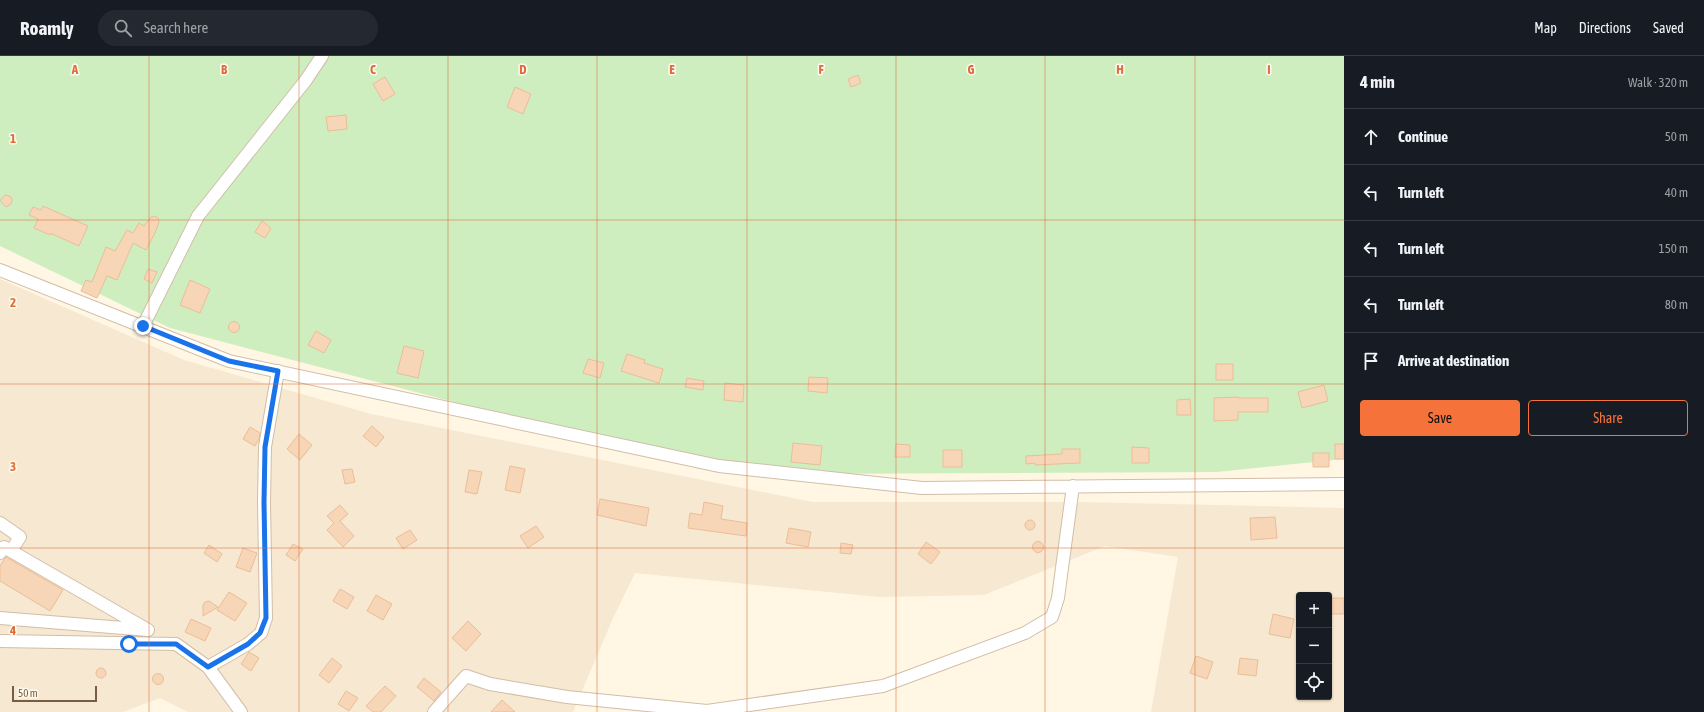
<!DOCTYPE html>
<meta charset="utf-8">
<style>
body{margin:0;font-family:"Asap Condensed",sans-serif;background:#242831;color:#f1f3f6}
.controls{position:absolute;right:12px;bottom:12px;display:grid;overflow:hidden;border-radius:4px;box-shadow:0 1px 3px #0004}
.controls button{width:36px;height:36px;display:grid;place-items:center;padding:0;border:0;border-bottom:1px solid #363941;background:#171b24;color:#f1f3f6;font:20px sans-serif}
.scale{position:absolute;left:12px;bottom:10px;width:85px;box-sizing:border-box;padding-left:4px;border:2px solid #7a5c46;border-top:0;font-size:11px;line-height:14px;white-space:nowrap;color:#7a5c46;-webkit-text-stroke:3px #fff9ec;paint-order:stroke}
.stop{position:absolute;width:12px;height:12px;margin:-9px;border:3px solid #1a73e8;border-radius:50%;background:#fff}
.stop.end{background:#1a73e8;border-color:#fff;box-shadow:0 1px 4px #0008}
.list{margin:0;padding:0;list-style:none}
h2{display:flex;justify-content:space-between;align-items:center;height:52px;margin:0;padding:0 16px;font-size:17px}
h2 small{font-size:13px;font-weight:400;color:#9ea1a6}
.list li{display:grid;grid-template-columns:26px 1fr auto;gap:12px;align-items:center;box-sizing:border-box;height:56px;padding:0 16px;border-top:1px solid #363941}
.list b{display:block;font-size:15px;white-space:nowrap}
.list em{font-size:13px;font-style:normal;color:#9ea1a6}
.actions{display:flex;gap:8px;padding:12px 16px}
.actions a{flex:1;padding:9px 0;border:1px solid #f5733b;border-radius:4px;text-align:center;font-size:14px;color:#f5733b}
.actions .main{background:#f5733b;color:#111}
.icon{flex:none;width:22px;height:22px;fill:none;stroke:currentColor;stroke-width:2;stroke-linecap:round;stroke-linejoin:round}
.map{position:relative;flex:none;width:1344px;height:656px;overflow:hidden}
header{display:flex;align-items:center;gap:24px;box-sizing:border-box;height:56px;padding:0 20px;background:#171b24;border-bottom:1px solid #363941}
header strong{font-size:19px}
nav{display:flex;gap:22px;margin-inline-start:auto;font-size:14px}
.search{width:280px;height:36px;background:#242831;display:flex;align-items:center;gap:10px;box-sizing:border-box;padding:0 14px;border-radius:22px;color:#9ea1a6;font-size:15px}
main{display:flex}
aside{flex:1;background:#171b24}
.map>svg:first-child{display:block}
</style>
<header>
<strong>Roamly</strong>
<div class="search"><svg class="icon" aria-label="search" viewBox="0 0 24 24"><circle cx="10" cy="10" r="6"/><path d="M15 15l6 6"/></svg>Search here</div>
<nav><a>Map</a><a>Directions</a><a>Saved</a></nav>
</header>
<main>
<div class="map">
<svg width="1344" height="656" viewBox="0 0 1344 656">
<rect width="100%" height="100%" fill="#fff6e3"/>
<path fill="#f7e8d1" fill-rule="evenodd" d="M0 223 184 304 371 358 813 446H1079L1344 452V656H1151L1178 501 1105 490 984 539 879 541 635 517 613 562 573 656H188L160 642 123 656H0ZM1299 539H1329V641H1299Z"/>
<path fill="#cfeec0" d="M0 0H1344V403L1217 416 777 418 523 364 170 272 0 190Z"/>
<path fill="#f7d6b8" stroke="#ebbd96" d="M858 19 861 27 851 31 848 23Z
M385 21 395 38 383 45 373 28Z
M515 31 531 38 523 58 507 51Z
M346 59 347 73 328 75 326 61Z
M7 139 11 141 12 144 11 148 6 151 1 146V143L4 140Z
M43 150 88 170 79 190 50 177V179L34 172 38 163 29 159 33 151 41 154Z
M155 160 158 162 159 166 155 177 146 194 133 187 117 224 107 220 97 242 81 235 86 224 92 226 106 191 115 195 127 174 133 177 139 167 144 170 151 161Z
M262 165 271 172 265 182 255 176Z
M148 213 157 216 152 227 144 223Z
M190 224 210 233 200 257 180 249Z
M228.5 271a5.5 5.5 0 1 1 11 0a5.5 5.5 0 1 1-11 0Z
M316 275 331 284 324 297 308 289Z
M404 290 424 295 418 322 397 317Z
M627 298 645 304 644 307 663 313 659 327 621 315Z
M588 303 604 307 600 322 583 317Z
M1216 308H1233V324H1216Z
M809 321 828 322 827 337 808 335Z
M687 322 704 325 703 334 685 331Z
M725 327 744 329 743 346 724 344Z
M1324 329 1328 345 1302 352 1298 336Z
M1238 341V342H1268V356H1238V364L1214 365V342Z
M1190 343 1191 359H1177V344Z
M372 370 384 381 376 391 363 380Z
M250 371 260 377 259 383 255 390 243 383Z
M299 378 312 389 300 404 287 393Z
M793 387 822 390 820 409 791 406Z
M896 388 910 389V401H895Z
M1335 388H1344V403H1335Z
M1132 391 1149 392V407H1132Z
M1062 393H1080V407L1035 409V407L1026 408V400L1062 398Z
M943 394H962V411H943Z
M1313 397H1329V411H1313Z
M510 410 525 413 520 437 505 434Z
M352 413 355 426 345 428 342 414Z
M469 414 482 416 477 438 465 436Z
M600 443 649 452 646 470 597 459Z
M704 446 723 450 721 463 747 467 746 480 688 472 690 457 702 459Z
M340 449 348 458 340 465 354 480 343 491 327 474 334 467 327 460Z
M1275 461 1277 482 1251 484 1250 462Z
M1025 469a5 5 0 1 1 10 0a5 5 0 1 1-10 0Z
M536 470 544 481 528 492 520 480Z
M789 472 811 476 808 491 786 487Z
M410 474 417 484 403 493 396 482Z
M1032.5 491a5.5 5.5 0 1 1 11 0a5.5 5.5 0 1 1-11 0Z
M926 486 940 496 931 508 918 498Z
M841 487 853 489 851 498 840 497Z
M293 488 303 493 295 505 286 499Z
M209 489 222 498 217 506 204 497Z
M243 492 257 497 250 516 236 511Z
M6 501 63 534 50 555 0 525V510Z
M340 533 354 541 347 553 333 545Z
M229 536 247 547 235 565 217 554Z
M376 539 392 548 383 564 367 555Z
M1329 542H1344V558H1329Z
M209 545 218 551 203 560V549L205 546Z
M1273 558 1294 563 1290 582 1269 578Z
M191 563 211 572 205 585 185 576Z
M468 565 481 578 466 595 452 582Z
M249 596 259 602 251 615 241 608Z
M1196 600 1213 606 1207 623 1190 617Z
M332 602 342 610 329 627 319 619Z
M1240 602 1258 604 1256 620 1238 618Z
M96 617a5 5 0 1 1 10 0a5 5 0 1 1-10 0Z
M152.5 623a5.5 5.5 0 1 1 11 0a5.5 5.5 0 1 1-11 0Z
M424 622 441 636 434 645 417 631Z
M385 630 396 640 381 656H373L366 650Z
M346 635 358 642 349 655 338 648Z
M502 644 515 656H491Z"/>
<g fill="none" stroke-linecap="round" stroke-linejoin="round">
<defs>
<path id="minor" d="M0 214 229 305 719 410 922 432 1344 428
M143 270 198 160 306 24 322 0
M0 467 20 481 11 495
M0 497 4 491 148 574 0 562
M0 585 176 588 208 611 241 656
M208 611 248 588 261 577 266 562 264 446 265 391 278 315
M434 656 466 620 490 628 567 641 707 655 883 630 1025 577 1052 561 1058 542 1073 430"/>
</defs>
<use href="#minor" stroke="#d1bea8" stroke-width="14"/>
<use href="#minor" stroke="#fff" stroke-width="12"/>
</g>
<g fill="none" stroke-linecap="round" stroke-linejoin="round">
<path stroke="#1a73e8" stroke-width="5" d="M129 588H176L208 611 248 588 260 577 266 562 264 446 265 391 278 315 229 305 143 270"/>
</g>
<path fill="none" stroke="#dc6e3d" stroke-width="1" stroke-opacity="0.55" d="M149 0V656M299 0V656M448 0V656M597 0V656M747 0V656M896 0V656M1045 0V656M1195 0V656M0 164H1344M0 328H1344M0 492H1344"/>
<g font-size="13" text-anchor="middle" font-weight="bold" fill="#dc6e3d" stroke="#fff9ec" stroke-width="3" stroke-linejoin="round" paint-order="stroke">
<text x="75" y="18">A</text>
<text x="224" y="18">B</text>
<text x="373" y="18">C</text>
<text x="523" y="18">D</text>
<text x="672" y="18">E</text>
<text x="821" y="18">F</text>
<text x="971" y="18">G</text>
<text x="1120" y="18">H</text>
<text x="1269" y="18">I</text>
<text x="13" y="87">1</text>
<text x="13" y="251">2</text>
<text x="13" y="415">3</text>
<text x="13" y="579">4</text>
</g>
</svg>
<div class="controls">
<button>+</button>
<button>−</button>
<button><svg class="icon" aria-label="locate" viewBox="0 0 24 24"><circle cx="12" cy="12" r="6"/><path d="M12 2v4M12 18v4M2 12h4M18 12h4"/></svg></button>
</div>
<div class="scale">50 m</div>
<div class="stop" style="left:129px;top:588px"></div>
<div class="stop end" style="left:143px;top:270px"></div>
</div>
<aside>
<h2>4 min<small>Walk · 320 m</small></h2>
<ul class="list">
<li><svg class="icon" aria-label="ahead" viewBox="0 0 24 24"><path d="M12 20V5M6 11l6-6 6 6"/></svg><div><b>Continue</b></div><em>50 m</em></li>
<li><svg class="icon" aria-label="left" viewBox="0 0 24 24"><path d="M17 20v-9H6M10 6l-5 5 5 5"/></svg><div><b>Turn left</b></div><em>40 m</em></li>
<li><svg class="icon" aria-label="left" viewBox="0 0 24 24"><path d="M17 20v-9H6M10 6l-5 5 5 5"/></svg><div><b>Turn left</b></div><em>150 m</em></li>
<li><svg class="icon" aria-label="left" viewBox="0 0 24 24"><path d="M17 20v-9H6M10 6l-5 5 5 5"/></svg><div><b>Turn left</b></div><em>80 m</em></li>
<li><svg class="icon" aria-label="arrive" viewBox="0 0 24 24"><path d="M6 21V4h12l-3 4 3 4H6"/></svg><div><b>Arrive at destination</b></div></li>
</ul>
<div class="actions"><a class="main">Save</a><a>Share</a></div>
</aside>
</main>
